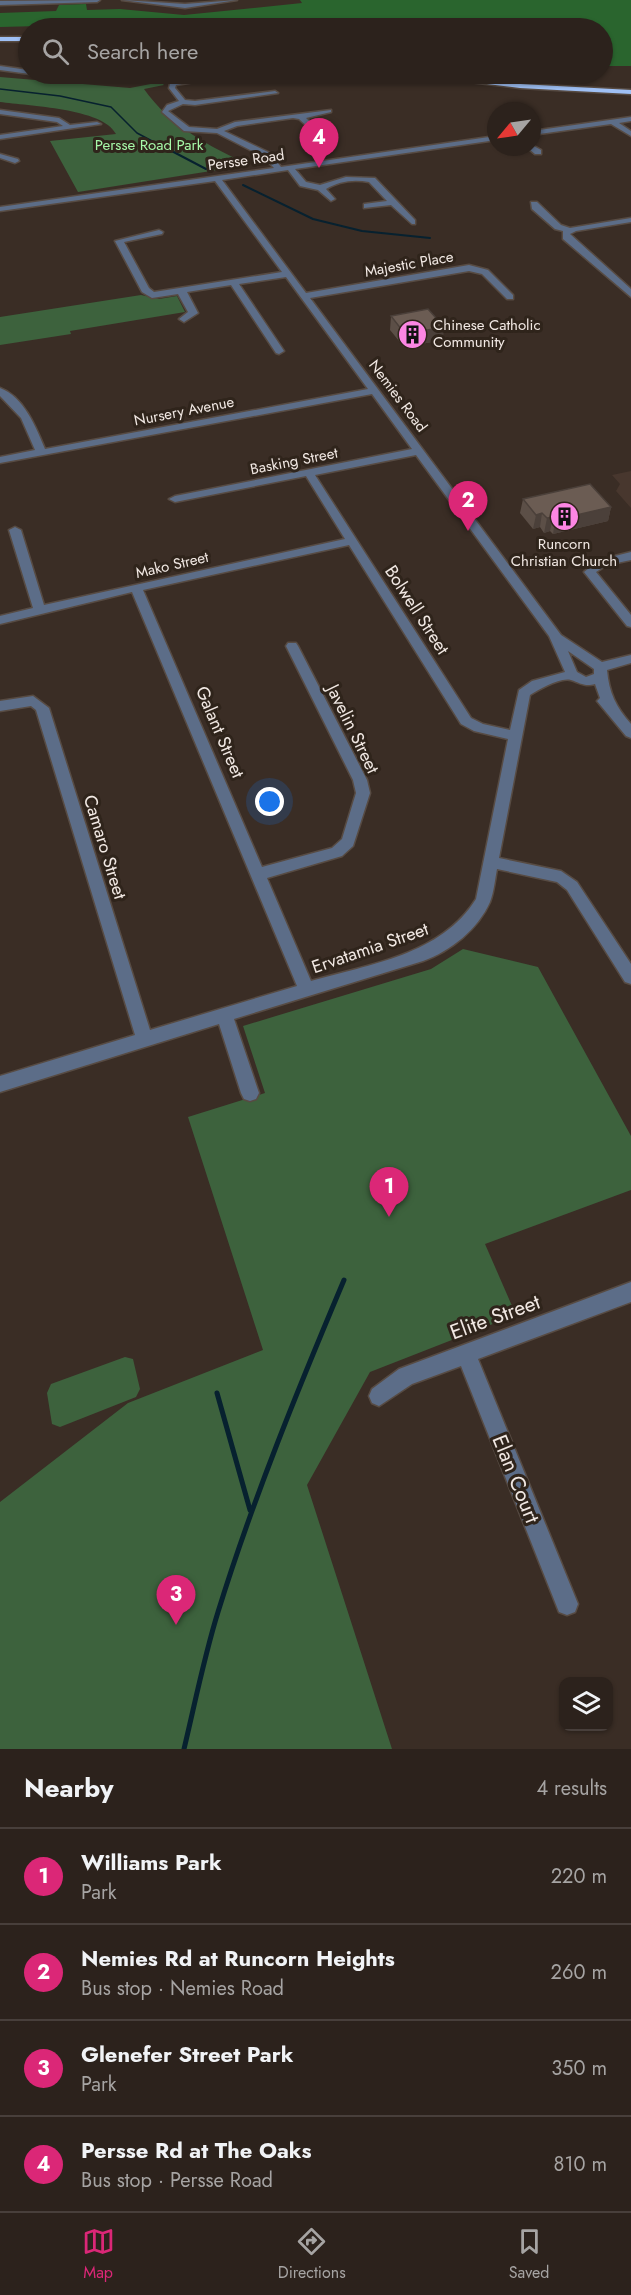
<!DOCTYPE html>
<meta charset="utf-8">
<style>
body{margin:0;font-family:Jost,sans-serif;background:#342a25;color:#f1f3f6}
.controls{position:absolute;right:18px;bottom:18px;display:grid;overflow:hidden;border-radius:12px;box-shadow:0 2px 4px #0004}
.controls button{width:54px;height:54px;display:grid;place-items:center;padding:0;border:0;border-bottom:2px solid #483f3b;background:#2c221c;color:#f1f3f6;font:30px sans-serif}
.compass{position:absolute;left:487px;top:102px;width:54px;height:54px;border-radius:50%;background:#2c221c;box-shadow:0 2px 4px #0004;rotate:241deg}
.you{position:absolute;left:270px;top:802px;width:21px;height:21px;margin:-15px;border:4px solid #fff;border-radius:50%;background:#1a73e8;box-shadow:0 0 0 9px #1a73e833}
.badge{display:grid;place-items:center;width:39px;height:39px;border-radius:50%;background:#db2777;color:#fff;font-size:20px;font-weight:700}
.pin{position:absolute;translate:-50% -50px;filter:drop-shadow(0 2px 3px #0008)}
.pin::after{content:'';position:absolute;top:32px;width:21px;height:18px;background:inherit;clip-path:polygon(0 0,100% 0,50% 100%)}
.list{margin:0;padding:0;list-style:none}
h2{display:flex;justify-content:space-between;align-items:center;height:78px;margin:0;padding:0 24px;font-size:26px}
h2 small{font-size:20px;font-weight:400;color:#a6a4a3}
.list li{display:grid;grid-template-columns:39px 1fr auto;gap:18px;align-items:center;box-sizing:border-box;height:96px;padding:0 24px;border-top:2px solid #483f3b}
.list b{display:block;font-size:22px;white-space:nowrap}
.list p{margin:0;font-size:20px;white-space:nowrap;color:#a6a4a3}
.list em{font-size:20px;font-style:normal;color:#a6a4a3}
.icon{flex:none;width:33px;height:33px;fill:none;stroke:currentColor;stroke-width:2;stroke-linecap:round;stroke-linejoin:round}
.map{position:relative;flex:none;width:631px;height:1749px;overflow:hidden}
.search{position:absolute;background:#2c221c;box-shadow:0 2px 4px #0004;left:18px;right:18px;top:18px;height:66px;display:flex;align-items:center;gap:15px;box-sizing:border-box;padding:0 21px;border-radius:33px;color:#a6a4a3;font-size:22px}
.sheet{height:462px;background:#2c221c}
nav{display:flex;justify-content:space-around;align-items:center;box-sizing:border-box;height:84px;border-top:2px solid #483f3b;background:#2c221c;font-size:16px;color:#a6a4a3}
nav a{display:grid;justify-items:center;gap:3px}
nav .on{color:#db2777}
.map>svg:first-child{display:block}
</style>
<div class="map">
<svg width="631" height="1749" viewBox="0 0 631 1749">
<rect width="100%" height="100%" fill="#3a2d25"/>
<path fill="#48372e" d="M631 471V508L616 491 620 484 612 475Z"/>
<path fill="#3d623d" d="M0 77 130 88 161 82 164 85 144 89C170 126 209 146 249 165L78 192 50 141 116 134C103 108 28 106 0 102Z
M141 295 159 299 177 296 185 312 70 331 71 334 0 345V317Z
M463 949 538 967 631 1136V1190L485 1244 516 1315 370 1372 307 1485 392 1749H0V1502L128 1403 263 1350 188 1117 265 1093 243 1026 431 969Z
M125 1357 133 1359 140 1389 136 1397 60 1427 52 1424 47 1393 51 1384Z"/>
<path fill="#2a652e" d="M300 0H631V66H603L602 28H192L118 24 0 27V13L56 11 59 5 86 4 87 10 120 9 184 15 302 3Z"/>
<g fill="none" stroke-linecap="round" stroke-linejoin="round">
<path stroke="#07212f" stroke-width="1.5" d="M0 89 60 96 111 107 137 133 169 150"/>
<path stroke="#07212f" stroke-width="2" d="M166 148 206 169
M243 185 313 219 362 231 430 238"/>
<path stroke="#07212f" stroke-width="5" d="M217 1393 250 1510
M184 1749C195 1703 204 1657 218 1612 253 1499 298 1389 344 1280"/>
<defs>
<path id="minor" d="M100 0 97 2 0 5V1Z
M122 0 185 4 237 0 185 8Z
M0 66 28 70 30 74 0 70Z
M61 74H88L89 75 86 77Z
M159 74H165L174 81 228 74H242L176 85 175 88 185 100 195 101 275 91 278 93 195 105 183 104 168 111 189 127 217 129 235 122 331 110V112L306 118 326 137 323 141 299 119 293 118 237 126 224 131 270 153 281 167 496 136V140L295 169 306 182 320 185 346 177 375 178 415 220V224H412L391 205 364 208V204L387 201 369 182C354 179 339 181 326 189L335 199 331 201 318 190 300 186 288 170 222 180 306 293 469 265 488 270 513 295V299H507L482 274 469 271 310 298 561 635 602 662 631 655V663L607 670C609 693 616 707 631 724V738L626 736 597 701 600 698 595 684C585 687 580 683 571 680 560 677 540 689 530 695L499 858 561 871 577 882 631 964V984L625 982 567 890 557 882 497 869C495 879 494 892 490 902 478 929 451 951 423 961L234 1019 259 1093 256 1099 250 1101 244 1099 241 1093 219 1024 0 1092V1076L135 1035 36 710 31 706 0 711V701L33 696 49 708 150 1030 297 986 132 592 0 624V616L33 608 9 530 15 527 21 530 44 605 345 539 306 476 175 502 169 499 175 496 412 449 372 394 0 463V457L35 450 21 418 0 396V388C24 397 36 427 45 449L368 389 286 277 239 284 284 351 279 354 276 353 231 285 187 292 198 313 184 322 179 319 188 312 178 294 152 298 142 292 115 241 159 230 163 232 162 234 124 242 149 288 154 292 282 272 215 181 0 211V207L274 168 264 157 217 133 184 131 162 112 167 105 179 101 169 88 170 84ZM416 455 549 636 565 672 532 681 519 690 510 730 483 724 471 718 315 475ZM349 545 461 724 474 731 508 739 476 899C441 955 370 964 311 981L267 878 342 856 353 846 370 793 367 780 298 646 296 643H288L286 646 353 780 356 793 342 839 332 848 262 867 143 590ZM568 651 594 669V674L586 677 577 672Z
M0 110 59 118 70 125 97 122 101 124 0 139V135L63 126 57 122 0 114Z
M631 117V121L619 123 631 131V136L611 124 532 135V131Z
M532 145 541 150V154H535L529 149Z
M0 154 18 159 19 161 15 163 0 158Z
M531 202H537L561 225 570 228 631 218V222L576 231 570 234 631 289V297L563 239V231L555 229 532 209Z
M631 552V560L607 565 596 572 631 615V627L627 626 584 572 599 560Z
M631 1282V1302L478 1359 578 1604 575 1612 567 1615 559 1612 461 1366 412 1384 379 1406 372 1403 369 1396 372 1389 399 1369Z"/>
<path id="highway" d="M0 37H28V41H0Z
M415 74H435L520 84 631 90V94L520 88 419 76Z"/>
</defs>
<use href="#minor" stroke="#574b43" stroke-width="3"/>
<use href="#highway" stroke="#574b43" stroke-width="3"/>
<use href="#minor" fill="#5c6d88" fill-rule="evenodd"/>
<use href="#highway" fill="#9fc0f5" fill-rule="evenodd"/>
</g>
<path fill="#5c4f47" d="M391 316 443 340 404 347 390 330Z
M523 499 611 507 608 521 553 534 550 531 544 533 540 527 533 529 520 513Z"/>
<path fill="#4b403a" d="M444 327 443 340 404 347 405 334Z
M611 507 608 521 553 534 555 520Z
M542 513 540 527 533 529 536 515Z
M553 517 550 531 544 533 547 518Z"/>
<path fill="#6b5c53" stroke="#4b403a" stroke-width="1.5" d="M428 309 444 327 405 334 391 316Z
M590 484 611 507 555 520 553 517 547 518 542 513 536 515 523 499Z"/>
<defs>
<symbol id="building-disc" viewBox="-11 -11 22 22"><circle r="9.5" fill="#fc86e3" stroke="#2f241b"/><path d="M-4-6H4V6H1V3H-1V6H-4ZM-2.5-4.3h1.7v1.8h-1.7ZM.8-4.3h1.7v1.8H.8ZM-2.5-1h1.7V.8h-1.7ZM.8-1h1.7V.8H.8Z" fill="#111"/></symbol>
</defs>
<g fill-rule="evenodd">
<use href="#building-disc" x="396" y="318" width="33" height="33"/>
<use href="#building-disc" x="548" y="500" width="33" height="33"/>
</g>
<g text-anchor="middle" dominant-baseline="central" stroke-width="6" stroke-linejoin="round" paint-order="stroke">
<g font-size="15" fill="#a6f8a8" stroke="#2f241b">
<text x="149" y="145">Persse Road Park</text>
</g>
<g font-size="15" fill="#f1e8e3" stroke="#2f241b">
<text transform="translate(246 160) rotate(-8)">Persse Road</text>
<text transform="translate(409 264) rotate(-10)">Majestic Place</text>
<text transform="translate(398 396) rotate(53)">Nemies Road</text>
<text transform="translate(184 411) rotate(-11)">Nursery Avenue</text>
<text transform="translate(294 461) rotate(-11)">Basking Street</text>
<text transform="translate(172 565) rotate(-13)">Mako Street</text>
</g>
<g font-size="15" fill="#f1e8e3" stroke="#2f241b" text-anchor="start">
<text x="433" y="325">Chinese Catholic<tspan x="433" dy="17">Community</tspan></text>
<text x="564" y="544" text-anchor="middle">Runcorn<tspan x="564" dy="17">Christian Church</tspan></text>
</g>
<g font-size="18" fill="#f1e8e3" stroke="#2f241b">
<text transform="translate(417 610) rotate(57)">Bolwell Street</text>
<text transform="translate(353 729) rotate(64)">Javelin Street</text>
<text transform="translate(220 732) rotate(67)">Galant Street</text>
<text transform="translate(105 847) rotate(73)">Camaro Street</text>
<text transform="translate(370 948) rotate(-19)">Ervatamia Street</text>
</g>
<g font-size="21" fill="#f1e8e3" stroke="#2f241b">
<text transform="translate(495 1317) rotate(-20)">Elite Street</text>
<text transform="translate(516 1479) rotate(68)">Elan Court</text>
</g>
</g>
</svg>
<div class="controls">
<button><svg class="icon" aria-label="layers" viewBox="0 0 24 24"><path d="M12 4l9 5-9 5-9-5zM3 14l9 5 9-5"/></svg></button>
</div>
<svg class="compass" viewBox="-18 -18 36 36"><path d="M0-13l5 13h-10z" fill="#e53935"/><path d="M0 13l5-13h-10z" fill="#a6a4a3"/></svg>
<div class="you"></div>
<div class="pin badge" style="left:389px;top:1217px">1</div>
<div class="pin badge" style="left:468px;top:531px">2</div>
<div class="pin badge" style="left:176px;top:1625px">3</div>
<div class="pin badge" style="left:319px;top:168px">4</div>
<div class="search"><svg class="icon" aria-label="search" viewBox="0 0 24 24"><circle cx="10" cy="10" r="6"/><path d="M15 15l6 6"/></svg>Search here</div>
</div>
<section class="sheet">
<h2>Nearby<small>4 results</small></h2>
<ul class="list">
<li><span class="badge">1</span><div><b>Williams Park</b><p>Park</p></div><em>220 m</em></li>
<li><span class="badge">2</span><div><b>Nemies Rd at Runcorn Heights</b><p>Bus stop · Nemies Road</p></div><em>260 m</em></li>
<li><span class="badge">3</span><div><b>Glenefer Street Park</b><p>Park</p></div><em>350 m</em></li>
<li><span class="badge">4</span><div><b>Persse Rd at The Oaks</b><p>Bus stop · Persse Road</p></div><em>810 m</em></li>
</ul>
</section>
<nav>
<a class="on"><svg class="icon" aria-label="map" viewBox="0 0 24 24"><path d="M3 6l6-2 6 2 6-2v14l-6 2-6-2-6 2zM9 4v14M15 6v14"/></svg>Map</a>
<a><svg class="icon" aria-label="directions" viewBox="0 0 24 24"><path d="M12 3l9 9-9 9-9-9zM9 14v-3h6M13 9l2 2-2 2"/></svg>Directions</a>
<a><svg class="icon" aria-label="saved" viewBox="0 0 24 24"><path d="M7 4h10v16l-5-4-5 4z"/></svg>Saved</a>
</nav>
